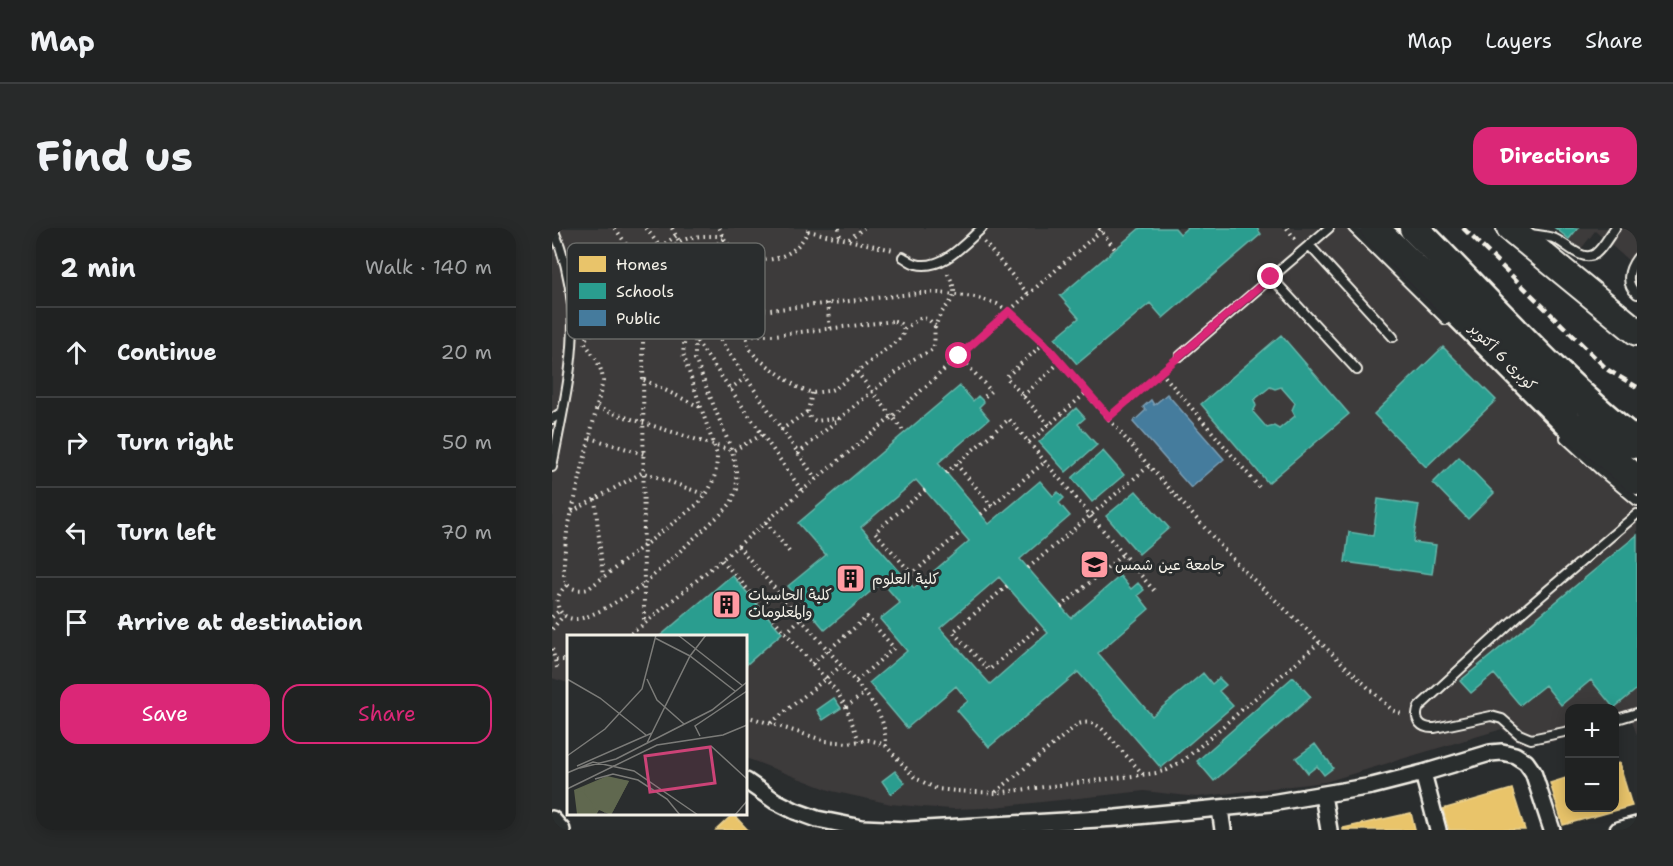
<!DOCTYPE html>
<meta charset="utf-8">
<style>
body{margin:0;font-family:"Shantell Sans","Playpen Sans Arabic",sans-serif;background:#282a2a;color:#f1f3f6}
.controls{position:absolute;right:18px;bottom:18px;display:grid;overflow:hidden;border-radius:12px;box-shadow:0 3px 15px #0003}
.controls button{width:54px;height:54px;display:grid;place-items:center;padding:0;border:0;border-bottom:2px solid #3d3f40;background:#202222;color:#f1f3f6;font:30px sans-serif}
.stop{position:absolute;width:18px;height:18px;margin:-14px;border:4px solid #db2777;border-radius:50%;background:#fff}
.stop.end{background:#db2777;border-color:#fff;box-shadow:0 2px 6px #0008}
.list{margin:0;padding:0;list-style:none}
h2{display:flex;justify-content:space-between;align-items:center;height:78px;margin:0;padding:0 24px;font-size:26px}
h2 small{font-size:20px;font-weight:400;color:#a2a4a5}
.list li{display:grid;grid-template-columns:39px 1fr auto;gap:18px;align-items:center;box-sizing:border-box;height:90px;padding:0 24px;border-top:2px solid #3d3f40}
.list b{display:block;font-size:22px;white-space:nowrap}
.list em{font-size:20px;font-style:normal;color:#a2a4a5}
.actions{display:flex;gap:12px;padding:18px 24px}
.actions a{flex:1;padding:14px 0;border:2px solid #db2777;border-radius:18px;text-align:center;font-size:21px;color:#db2777}
.actions .main{background:#db2777;color:#fff}
.icon{flex:none;width:33px;height:33px;fill:none;stroke:currentColor;stroke-width:2;stroke-linecap:round;stroke-linejoin:round}
.map{position:relative;flex:none;width:1085px;height:602px;overflow:hidden;border-radius:18px}
header{display:flex;align-items:center;gap:36px;box-sizing:border-box;height:84px;padding:0 30px;background:#202222;border-bottom:2px solid #3d3f40}
header strong{font-size:28px}
nav{display:flex;gap:33px;margin-inline-start:auto;font-size:21px}
.intro{display:flex;align-items:center;justify-content:space-between;box-sizing:border-box;height:144px;padding:0 36px}
h1{margin:0;font-size:42px}
.button{padding:15px 27px;border-radius:18px;background:#db2777;color:#fff;font-size:21px;font-weight:700}
main{display:flex;gap:36px;padding:0 36px}
aside{flex:1;background:#202222;border-radius:18px;box-shadow:0 3px 15px #0003}
.map>svg:first-child{display:block}
</style>
<header>
<strong>Map</strong>
<nav><a>Map</a><a>Layers</a><a>Share</a></nav>
</header>
<div class="intro"><h1>Find us</h1><a class="button">Directions</a></div>
<main>
<aside>
<h2>2 min<small>Walk · 140 m</small></h2>
<ul class="list">
<li><svg class="icon" aria-label="ahead" viewBox="0 0 24 24"><path d="M12 20V5M6 11l6-6 6 6"/></svg><div><b>Continue</b></div><em>20 m</em></li>
<li><svg class="icon" aria-label="right" viewBox="0 0 24 24"><path d="M7 20v-9h11M14 6l5 5-5 5"/></svg><div><b>Turn right</b></div><em>50 m</em></li>
<li><svg class="icon" aria-label="left" viewBox="0 0 24 24"><path d="M17 20v-9H6M10 6l-5 5 5 5"/></svg><div><b>Turn left</b></div><em>70 m</em></li>
<li><svg class="icon" aria-label="arrive" viewBox="0 0 24 24"><path d="M6 21V4h12l-3 4 3 4H6"/></svg><div><b>Arrive at destination</b></div></li>
</ul>
<div class="actions"><a class="main">Save</a><a>Share</a></div>
</aside>
<div class="map">
<svg width="1085" height="602" viewBox="0 0 1085 602">
<rect width="100%" height="100%" fill="#2a2d2e"/>
<filter id="ink" filterUnits="userSpaceOnUse"><feTurbulence type="fractalNoise" baseFrequency=".0167" numOctaves="2"/><feDisplacementMap in="SourceGraphic" scale="12" xChannelSelector="R" yChannelSelector="G"/><feConvolveMatrix kernelMatrix="1 2 1 2 8 2 1 2 1" color-interpolation-filters="sRGB"/></filter>
<g filter="url(#ink)">
<path fill="#3e3a3b" d="M0 0H807L936 126 1085 265V507L1080 493 1063 497 1062 481H1017V509L996 515 968 516 950 501 773 554 645 569 592 563 433 580 401 581 370 579 339 576 280 563 194 530V409H16V455L0 450Z
M1003 0H1085V40L1043 3 1029 21Z"/>
<path fill="#e9c46a" stroke="#ecd290" stroke-width="1.5" d="M1067 535 1080 578 1011 597 998 555 1017 549V580H1062V536Z
M960 561 973 602H897L891 581Z
M859 585 863 602H791V600Z
M181 586 196 602H164Z"/>
<path fill="#2a9d8f" stroke="#67b6aa" stroke-width="1.5" fill-rule="evenodd" d="M588 0H623L628 6 635 0H705L709 6 611 90 598 75 525 136 503 110 527 90 508 68Z
M1003 0H1026L1017 11Z
M729 107 797 186 716 255 649 176ZM718 159 723 161 729 159 743 175 740 182 743 188 727 201 722 198 715 200 701 184 704 178 702 172Z
M891 119 944 172 874 239 822 186Z
M408 158 421 173 426 168 432 174 427 179 437 191 386 235 437 296 488 253 501 268 506 264 512 270 507 275 518 288 468 331 519 390 568 348 579 361 586 355 592 362 586 367 597 381 546 425 600 488 651 445 660 456 667 450 674 457 667 463 681 478 609 540 526 444 437 519 405 482 416 473 404 458 355 500 317 455 355 423 328 391 348 375 330 354 273 402 236 358 274 327 246 295ZM364 252 417 313 362 360 309 299ZM447 349 496 405 438 456 388 400Z
M524 180 533 190 526 196 545 217 514 244 487 214Z
M551 223 572 247 540 274 520 250Z
M907 229 942 265 916 291 881 255Z
M584 263 617 300 587 326 554 288Z
M826 271 867 277 861 314 884 317 880 346 793 334 797 304 821 308Z
M1085 307V461L1062 480 1039 452 1009 477 993 457 968 477 942 446 919 465 908 453Z
M180 347 230 405 194 437V409H107Z
M741 449 759 469 662 553 645 533Z
M282 470 289 480 271 492 265 482Z
M763 516 774 531V532H776L781 540 772 547 765 538 756 545 744 530Z
M343 543 353 555 339 566 330 553Z"/>
<path fill="#457b9d" stroke="#7a9eb4" stroke-width="1.5" d="M615 166 672 231 639 260 581 194 594 182 591 179 599 172 602 177Z"/>
<g fill="none" stroke-linecap="round" stroke-linejoin="round">
<defs>
<path id="lane" d="M801 0 894 92
M978 6C986 7 994 8 1001 10 1013 14 1030 35 1043 26 1051 20 1057 8 1063 0
M757 17 841 109
M351 29C355 31 359 35 364 36 390 43 413 15 430 0
M1085 30C1076 42 1073 56 1085 66
M719 49 805 142
M628 128 777 0
M0 191 10 184
M1013 210 1049 243 1085 273
M0 239C16 153 37 85 1 0
M1062 492 1085 485
M1017 503 979 511 967 506 950 491 939 488 883 500C869 501 861 492 867 479L967 387 1085 286"/>
<path id="street" d="M871 545 886 602
M194 553 223 573 243 583 265 591 310 600 356 602 564 590 719 575 820 558 871 545 938 525 950 524 963 527 974 534 981 544 1000 602
M771 567 777 602
M668 581 671 602
M0 591 10 602
M1066 602 1085 597"/>
<path id="primary" d="M958 0 1085 104"/>
<path id="highway" d="M822 0 1017 195 1085 252
M862 0C935 73 1004 152 1085 216"/>
</defs>
<use href="#lane" stroke="#f4f1e8" stroke-width="12"/>
<use href="#street" stroke="#f4f1e8" stroke-width="20"/>
<use href="#primary" stroke="#f4f1e8" stroke-width="30"/>
<use href="#highway" stroke="#f4f1e8" stroke-width="33"/>
<path stroke="#f4f1e8" stroke-width="4" stroke-dasharray="1.5 4.5" stroke-linecap="butt" d="M63 0 87 35
M94 0 108 19
M120 0 124 8 154 57 169 70 180 76 192 80 218 82 368 65H386L423 69 445 76 457 83 492 115 597 238 687 338 840 482 852 487
M167 0C182 43 241 42 257 0
M287 0 288 10
M547 0 563 21
M735 0 745 14
M256 3 341 22
M124 8C100 25 67 41 55 69 52 76 52 85 57 91 69 111 99 104 115 93 124 86 132 79 140 71L264 251
M171 8C158 8 146 7 134 11 124 14 116 23 108 29 94 40 59 62 78 82 90 95 126 79 139 72 148 66 158 54 164 45 170 36 172 26 175 15
M297 11 312 0
M432 14 476 66
M32 67 59 62
M275 75 278 101
M128 82 134 98 250 263
M342 93C351 95 353 101 350 109L284 160 276 163 260 165 245 159 205 130 197 120 194 107H223Z
M158 99 194 107
M352 101 368 90 376 91 383 98
M91 102 92 395
M34 110 172 11
M33 115C42 128 50 138 51 153L15 304C14 314 9 346 14 354 18 362 29 363 36 361L147 275C160 261 165 246 165 227L131 126 134 98
M492 115 454 149 497 197
M407 128 439 163 430 171
M305 144 353 205
M609 144 707 259
M92 152 148 179
M178 161 193 150
M260 165 256 183 258 190 264 193 288 190
M471 168 508 134
M45 180 180 223 210 207
M557 189 620 135
M229 202 256 183
M38 210 92 226
M477 214 535 164
M246 226C282 194 320 164 357 134 363 129 378 125 381 120 384 113 381 104 384 97 392 70 413 77 395 44
M404 236 440 278
M394 245 457 191 604 365
M373 262 323 304 360 346 409 304
M43 271 51 349
M20 284 91 244 154 267
M429 286 493 234
M214 294 239 326
M186 318 313 465C328 484 333 494 334 518
M170 332 285 464 294 479 307 513
M476 340 597 238
M15 357C9 362 4 369 6 378 8 386 15 391 24 391 39 391 78 366 92 356L174 281 179 275 185 261 184 243 180 223 143 131V111
M455 358 401 404 437 442 489 397
M509 379 571 326
M0 389 8 382
M0 401 12 387
M234 405 248 391
M74 409 92 396 186 318 264 251 340 189 457 83 552 0
M0 421 6 443
M4 432H16
M260 436 315 389 342 420 303 454
M294 479 313 465
M194 488 274 513 296 515 316 512 325 514 334 518 363 550 385 561 404 563 444 565 604 545 615 542 632 532 768 414
M219 495 289 438
M444 564 526 496C536 493 543 495 550 501L591 546"/>
<use href="#lane" stroke="#2a2d2e" stroke-width="8"/>
<use href="#street" stroke="#2a2d2e" stroke-width="15"/>
<use href="#primary" stroke="#2a2d2e" stroke-width="26"/>
<use href="#highway" stroke="#2a2d2e" stroke-width="28"/>
<path stroke="#f4f1e8" stroke-width="4.5" stroke-dasharray="9 4.5" stroke-linecap="butt" d="M911 0 1056 142 1085 159"/>
</g>
</g>
<g fill="none" stroke-linecap="round" stroke-linejoin="round" filter="url(#ink)">
<path stroke="#db2777" stroke-width="8" d="M407 128 457 83 492 115 557 189 719 49"/>
</g>
<defs>
<symbol id="university-square" viewBox="-11 -11 22 22"><rect x="-9" y="-9" width="18" height="18" rx="4" fill="#ff9aa2" stroke="#2a2d2e"/><path d="M0-5L7-2L0 1L-7-2ZM-4 1L0 2.5L4 1V4Q0 6-4 4Z" fill="#111"/></symbol>
<symbol id="building-square" viewBox="-11 -11 22 22"><rect x="-9" y="-9" width="18" height="18" rx="4" fill="#ff9aa2" stroke="#2a2d2e"/><path d="M-4-6H4V6H1V3H-1V6H-4ZM-2.5-4.3h1.7v1.8h-1.7ZM.8-4.3h1.7v1.8H.8ZM-2.5-1h1.7V.8h-1.7ZM.8-1h1.7V.8H.8Z" fill="#111"/></symbol>
</defs>
<g fill-rule="evenodd">
<use href="#university-square" x="526" y="320" width="33" height="33"/>
<use href="#building-square" x="282" y="334" width="33" height="33"/>
<use href="#building-square" x="158" y="360" width="33" height="33"/>
</g>
<g text-anchor="middle" dominant-baseline="central" stroke-width="6" stroke-linejoin="round" paint-order="stroke">
<g font-size="15" fill="#f4f1e8" stroke="#2a2d2e">
<text transform="translate(951 129) rotate(45)">كوبرى 6 أكتوبر</text>
</g>
<g font-size="15" fill="#f4f1e8" stroke="#2a2d2e" text-anchor="start">
<text x="563" y="337">جامعة عين شمس</text>
<text x="320" y="351">كلية العلوم</text>
<text x="196" y="367">كلية الحاسبات<tspan x="196" dy="17">والمعلومات</tspan></text>
</g>
</g>
<g transform="translate(15 407)">
<rect width="180" height="180" fill="#2a2d2e"/>
<path d="M40 141 62 146 44 180 32 175 29 180 10 179 7 155Z" fill="#60684f"/>
<path d="M40 142 62 146 44 180 50 165 38 178 17 157 18 151ZM9 156 16 157 26 169 24 177 29 173 28 176 21 180H12Z" fill="#60684f"/>
<path fill="none" stroke="#7b7b78" stroke-width="1.5" d="M111 0 176 51M88 3 123 21 168 56M0 44 33 63 79 100M80 44 90 65 117 89M133 101 128 91 180 56M80 108 123 21 139 0M144 111 180 144M0 121 38 94 75 54 89 0M49 124 145 75 180 47M10 131 85 98M13 133 49 124M0 138 26 127 67 136 131 180M28 144 46 139 71 145 100 164 113 180M0 154 90 110 156 100 180 90M168 180 180 166"/>
<path fill="#cc4377" fill-opacity="0.15" stroke="#cc4377" stroke-width="3" d="M143 112 148 148 83 157 78 121Z"/>
<rect width="180" height="180" fill="none" stroke="#f4f1e8" stroke-width="3"/>
</g>
<rect x="15" y="15" width="198" height="96" rx="9" fill="#2a2d2e" stroke="#676866" stroke-width="1.5"/>
<rect x="27" y="28" width="27" height="16" fill="#e9c46a"/>
<rect x="27" y="55" width="27" height="16" fill="#2a9d8f"/>
<rect x="27" y="82" width="27" height="16" fill="#457b9d"/>
<g font-size="16" fill="#f4f1e8">
<text x="64" y="42">Homes</text>
<text x="64" y="69">Schools</text>
<text x="64" y="96">Public</text>
</g>
</svg>
<div class="controls">
<button>+</button>
<button>−</button>
</div>
<div class="stop" style="left:407px;top:128px"></div>
<div class="stop end" style="left:719px;top:49px"></div>
</div>
</main>
